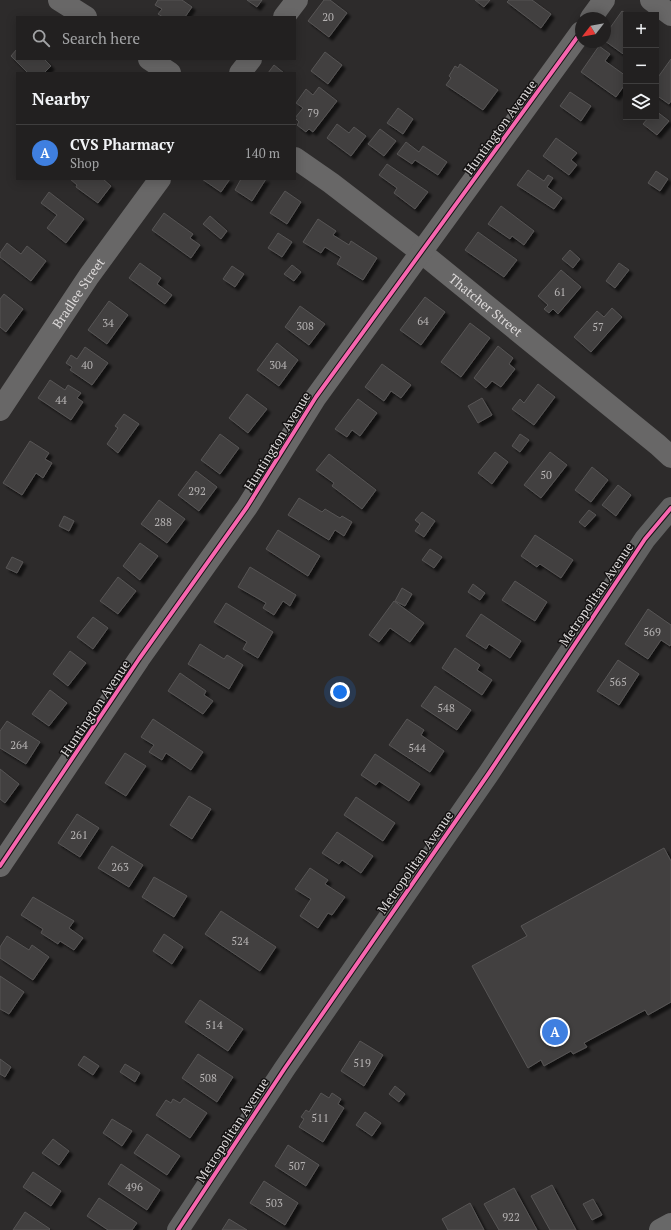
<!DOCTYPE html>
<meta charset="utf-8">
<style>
body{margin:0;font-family:"PT Serif",serif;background:#2e2d2d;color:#f1f3f6}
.controls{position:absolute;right:12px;top:12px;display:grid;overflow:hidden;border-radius:0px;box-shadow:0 2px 10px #0003}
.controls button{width:36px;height:36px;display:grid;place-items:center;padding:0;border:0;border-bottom:1px solid #3f3e3e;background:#222020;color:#f1f3f6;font:20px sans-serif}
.compass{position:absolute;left:575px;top:12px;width:36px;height:36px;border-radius:50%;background:#222020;box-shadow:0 2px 10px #0003;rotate:239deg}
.you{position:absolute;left:340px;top:692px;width:14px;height:14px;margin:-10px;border:3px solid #fff;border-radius:50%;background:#1a73e8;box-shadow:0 0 0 6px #1a73e833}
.badge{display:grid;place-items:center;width:26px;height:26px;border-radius:50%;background:#8c9099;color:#fff;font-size:13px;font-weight:700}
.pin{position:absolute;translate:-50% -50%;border:2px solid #fff;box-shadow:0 1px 4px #0006}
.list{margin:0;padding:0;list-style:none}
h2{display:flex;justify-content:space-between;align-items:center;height:52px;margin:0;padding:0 16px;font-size:17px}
h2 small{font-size:13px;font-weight:400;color:#a2a3a5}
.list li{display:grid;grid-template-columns:26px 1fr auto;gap:12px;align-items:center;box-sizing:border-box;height:56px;padding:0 16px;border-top:1px solid #3f3e3e}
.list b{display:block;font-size:15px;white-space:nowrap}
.list p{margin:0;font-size:13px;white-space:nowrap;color:#a2a3a5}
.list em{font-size:13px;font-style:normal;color:#a2a3a5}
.icon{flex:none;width:22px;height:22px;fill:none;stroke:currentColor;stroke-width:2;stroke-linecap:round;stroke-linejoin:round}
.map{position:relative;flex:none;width:671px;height:1230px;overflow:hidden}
.search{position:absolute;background:#222020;box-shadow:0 2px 10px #0003;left:16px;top:16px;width:280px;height:44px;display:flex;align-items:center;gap:10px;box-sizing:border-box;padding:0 14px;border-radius:0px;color:#a2a3a5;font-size:15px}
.panel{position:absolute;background:#222020;box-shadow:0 2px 10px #0003;left:16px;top:72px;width:280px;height:108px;border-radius:0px}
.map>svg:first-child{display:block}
</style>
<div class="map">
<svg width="671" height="1230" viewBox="0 0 671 1230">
<defs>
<filter id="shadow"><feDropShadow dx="3.5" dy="3.5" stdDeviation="1" flood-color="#0009"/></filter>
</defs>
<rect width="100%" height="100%" fill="#2d2b2b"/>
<path fill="#424040" stroke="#575555" filter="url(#shadow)" d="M158 0H182L192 7 185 17H163L158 14 162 9 155 5Z
M247 0H262L257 7Z
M324 0H330L347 13 329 37 308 21Z
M475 0H490L484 7Z
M509 0H532L551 14 541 28 507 2Z
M622 11 628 15H626V56L605 41V35Z
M599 46 610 54 605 61 626 76V83L616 97 581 72Z
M17 49V59H44L51 66 44 73H28L11 56Z
M325 52 342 65 328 84 311 71Z
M671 59V101L669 104 656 95V80Z
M460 64 498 90 483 110 446 85 451 78 449 76 455 66 458 68Z
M274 65 284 73H268Z
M319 87 337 101 313 132 309 129 306 132 297 125 299 122 295 118 303 108 296 103 306 89 313 95Z
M570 92 591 106 581 121 560 106Z
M398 108 413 119 403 134 387 123Z
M656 111 669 121 657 135 643 124 649 117H656Z
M337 124 349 133 354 127 366 136 351 156 327 138Z
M380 129 396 141 384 156 368 144Z
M556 138 577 153 571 160 577 165 569 175 543 156Z
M406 142 419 152 423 146 447 162 438 175 415 160 412 164 397 154Z
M387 164 428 192 415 209 394 193 397 188 379 175Z
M528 170 544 181 548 175 553 178 547 187 562 198 554 209 517 185Z
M656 171 668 179 660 191 648 183Z
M70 179H103L111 186 98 203 76 187 77 185Z
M202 179H230L221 192Z
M241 179H266L252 201 235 190Z
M285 191 301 202 287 224 270 213Z
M49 192 84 219 66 243 47 228 57 215 41 203Z
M501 206 534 231 524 245 512 236 510 239 488 224Z
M164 213 193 234 190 238 200 245 191 258 152 230Z
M210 216 227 231 221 239 203 224Z
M318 219 336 231 333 235 349 245 351 241 377 258 363 280 337 264 341 257 325 247 321 253 303 242Z
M478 232 517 260 504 277 465 250Z
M278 233 292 242 282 257 268 248Z
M7 243 21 254 27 246 46 261 31 281 0 257V253Z
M570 250 580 259 573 268 562 259Z
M140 263 161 278 157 284 172 295 165 304 129 278Z
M619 263 629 270 615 288 606 281Z
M292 265 301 272 294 281 284 274Z
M232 266 244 274 235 287 223 279Z
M561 270 581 287 558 314 553 309 549 313 544 309 548 305 538 296Z
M4 294 23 309 6 332 0 327V299Z
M425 297 445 312 421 345 400 330Z
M109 301 128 315 107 344 88 330Z
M300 306 325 324 309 345 285 327Z
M612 308 622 317 591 352 574 337 597 311 604 317Z
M470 323 490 338 461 377 441 362Z
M277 343 298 360 279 386 257 370Z
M498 346 513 358 509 364 515 369 501 387 492 381 486 388 474 378Z
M85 347 108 363 92 385 70 370 72 367 66 363 71 355 77 359Z
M382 364 411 385 401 398 391 391 384 401 365 387Z
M50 380 65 390 68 385 81 393 77 398 83 402 71 420 38 398Z
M538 384 555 397 534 425 512 409 520 399 524 403Z
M247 394 267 409 248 433 229 418Z
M482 398 492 415 478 423 468 406Z
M358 399 377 413 360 436 352 430 347 437 335 429Z
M124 414 139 424 118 453 107 444 118 428 115 426Z
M220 434 239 448 220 474 201 460Z
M520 434 529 440 520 452 512 446Z
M30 441 49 453 45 459 52 463 43 478 36 473 22 495 3 483Z
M495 452 508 462 492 484 478 473Z
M550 452 567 465 541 498 524 485Z
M329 454 376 490 362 509 332 486 334 483 316 470Z
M592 467 608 480 591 502 575 490Z
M196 471 217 487 199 511 178 495Z
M618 485 631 495 616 516 602 505Z
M299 498 322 512 325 509 340 518 342 516 352 522 344 536 335 530 329 540 288 515Z
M159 500 185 519 167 543 141 524Z
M589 510 596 515 585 527 579 522Z
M422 512 435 521 424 537 415 531 420 524 415 520Z
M64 516 74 521 69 531 59 526Z
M278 530 320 556 308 576 266 549Z
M535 535 573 560 561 578 540 564 537 567 521 556Z
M140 543 158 556 140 580 123 566Z
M430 549 442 557 434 568 422 560Z
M12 557 23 562 17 573 6 568Z
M250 567 296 595 290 606 283 601 274 615 263 608 266 603 238 587Z
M118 577 136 591 118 614 100 601Z
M515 581 547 602 535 621 502 600Z
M473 584 485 593 480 600 468 592Z
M402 588 412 594 405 606 395 601Z
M394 601 424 623 410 642 390 628 379 642 369 635Z
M226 603 273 632 258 658 243 649 247 642 214 622Z
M648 609 671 625V644L670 646 661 640 648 659 625 644Z
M481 614 521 641 510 658 489 644 486 649 466 636Z
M93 617 108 628 93 649 77 637Z
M200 644 224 659 227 655 243 665 229 689 188 664Z
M455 648 480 665 477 670 492 680 482 695 442 668Z
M70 651 86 663 68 686 53 674Z
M618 660 639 674 619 705 597 691Z
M180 673 206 691 204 695 213 701 203 714 168 691Z
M435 686 471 710 457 730 421 706Z
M50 690 67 703 49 726 32 714Z
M153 719 203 752 191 770 166 753 162 760 149 752 154 745 141 737Z
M407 719 424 730 421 735 444 751 430 772 389 745Z
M7 721 40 742 26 764 0 748V731Z
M125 753 146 766 126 796 105 783Z
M375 754 420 784 409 801 379 781 376 785 361 775Z
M0 769 19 784 5 803 0 799Z
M189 796 211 809 192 839 170 825Z
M356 797 395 823 383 841 344 815Z
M77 814 99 828 80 857 58 843Z
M337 832 373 856 361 873 342 860 339 864 322 853Z
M112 846 143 865 129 887 98 868Z
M664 848 671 861V1002L648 1015 645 1010 584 1043 587 1047 573 1054 571 1051 544 1066 541 1060 528 1068 472 966 527 936 521 926Z
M310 868 328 880 325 884 345 897 332 915 328 913 318 928 300 916 311 899 295 889Z
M154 877 187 896 174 917 142 897Z
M33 897 74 921 69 928 83 938 74 950 60 941 58 944 41 933 43 929 21 915Z
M221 911 276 947 260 971 205 934Z
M164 934 183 947 172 964 153 951Z
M7 936 29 950 32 945 49 957 33 980 0 958V947Z
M0 976 24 992 9 1014 0 1009Z
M200 1000 243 1029 228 1051 185 1022Z
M360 1041 383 1055 364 1086 341 1071Z
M198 1054 233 1077 217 1102 182 1078Z
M84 1056 99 1066 93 1075 78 1065Z
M0 1059 11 1067 5 1077 0 1074Z
M125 1064 140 1073 135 1082 120 1072Z
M395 1086 405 1094 399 1102 389 1094Z
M321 1093 329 1098 332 1093 341 1099 338 1104 344 1108 323 1142 299 1127 304 1119 301 1117 306 1110 309 1112Z
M184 1098 207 1113 190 1138 156 1115 166 1100 171 1103 173 1099 180 1103Z
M365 1112 381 1123 372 1136 356 1125Z
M112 1119 132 1131 122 1146 103 1133Z
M147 1134 180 1156 167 1175 134 1153Z
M53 1139 69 1151 59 1165 42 1153Z
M288 1145 319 1165 306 1186 275 1166Z
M121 1164 160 1190 147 1210 108 1184Z
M33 1172 61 1191 51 1206 23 1187Z
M264 1181 298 1203 285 1225 250 1203Z
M552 1185 576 1230H550L531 1196Z
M514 1188 537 1230H499L484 1204Z
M99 1198 137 1223 132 1230H108L87 1216Z
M593 1199 602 1215 592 1220 583 1204Z
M470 1203 484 1230H448L442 1219Z
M25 1212 50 1229 49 1230H13Z
M229 1219 247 1230H222Z"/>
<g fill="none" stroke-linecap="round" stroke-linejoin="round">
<g stroke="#686767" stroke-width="22">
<path d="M59 0 86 17"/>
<path d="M651 0 671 15"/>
<path d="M284 17 297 0"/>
<path d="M591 18 604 0"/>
<path d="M149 59 170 73"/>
<path d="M240 73 251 59"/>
<path id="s1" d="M295 158 331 183 422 253 658 445 671 457"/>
<path id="s2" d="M0 410 89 276 160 179"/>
<path d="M0 866 139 659 247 507 316 397 581 32"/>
</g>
<path stroke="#616161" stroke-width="22" d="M178 1230 285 1068 489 773 645 539 671 508"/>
<path stroke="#686868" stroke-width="22" d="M660 1230 671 1224"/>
<defs>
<path id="cycleway" d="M0 866 139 659 247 507 316 397 581 32
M178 1230 285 1068 489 773 645 539 671 508"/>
</defs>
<use href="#cycleway" stroke="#151313" stroke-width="6"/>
<use href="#cycleway" stroke="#f766af" stroke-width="4"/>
</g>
<g text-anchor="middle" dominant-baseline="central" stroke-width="3" stroke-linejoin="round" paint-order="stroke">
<g font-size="11" fill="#b6b3b3">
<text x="328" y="17">20</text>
<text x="313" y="113">79</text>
<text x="560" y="292">61</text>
<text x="423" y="321">64</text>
<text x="108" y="323">34</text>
<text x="305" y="326">308</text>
<text x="598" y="327">57</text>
<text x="87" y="365">40</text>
<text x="278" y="365">304</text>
<text x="61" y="400">44</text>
<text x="546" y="475">50</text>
<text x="197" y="491">292</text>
<text x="163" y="522">288</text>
<text x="652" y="632">569</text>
<text x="618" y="682">565</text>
<text x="446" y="708">548</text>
<text x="19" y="745">264</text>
<text x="417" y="748">544</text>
<text x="79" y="835">261</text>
<text x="120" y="867">263</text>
<text x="240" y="941">524</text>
<text x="214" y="1025">514</text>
<text x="362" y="1063">519</text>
<text x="208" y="1078">508</text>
<text x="320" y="1118">511</text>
<text x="297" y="1166">507</text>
<text x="134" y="1187">496</text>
<text x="274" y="1203">503</text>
<text x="511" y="1217">922</text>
</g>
<g font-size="13" fill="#dcd9d9" stroke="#151313">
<text transform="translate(500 127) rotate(-54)">Huntington Avenue</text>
<text stroke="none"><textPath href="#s2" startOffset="141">Bradlee Street</textPath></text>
<text stroke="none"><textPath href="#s1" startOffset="241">Thatcher Street</textPath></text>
<text transform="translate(277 441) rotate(-58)">Huntington Avenue</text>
<text transform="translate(596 594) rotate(-56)">Metropolitan Avenue</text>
<text transform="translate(95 708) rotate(-56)">Huntington Avenue</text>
<text transform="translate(415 862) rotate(-55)">Metropolitan Avenue</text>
<text transform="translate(232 1130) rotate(-57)">Metropolitan Avenue</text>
</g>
</g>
</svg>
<div class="controls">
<button>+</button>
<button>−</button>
<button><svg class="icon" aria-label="layers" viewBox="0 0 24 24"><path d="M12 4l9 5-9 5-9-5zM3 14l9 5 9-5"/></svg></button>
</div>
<svg class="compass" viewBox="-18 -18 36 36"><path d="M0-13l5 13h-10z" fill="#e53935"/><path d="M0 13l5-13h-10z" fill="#a2a3a5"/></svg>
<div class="you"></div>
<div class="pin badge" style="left:555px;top:1032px;background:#3f7fe0">A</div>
<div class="search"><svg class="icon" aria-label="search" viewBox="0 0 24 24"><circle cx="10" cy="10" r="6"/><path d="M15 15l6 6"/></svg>Search here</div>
<section class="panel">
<h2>Nearby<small></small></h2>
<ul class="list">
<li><span class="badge" style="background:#3f7fe0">A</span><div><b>CVS Pharmacy</b><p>Shop</p></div><em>140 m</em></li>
</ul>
</section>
</div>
